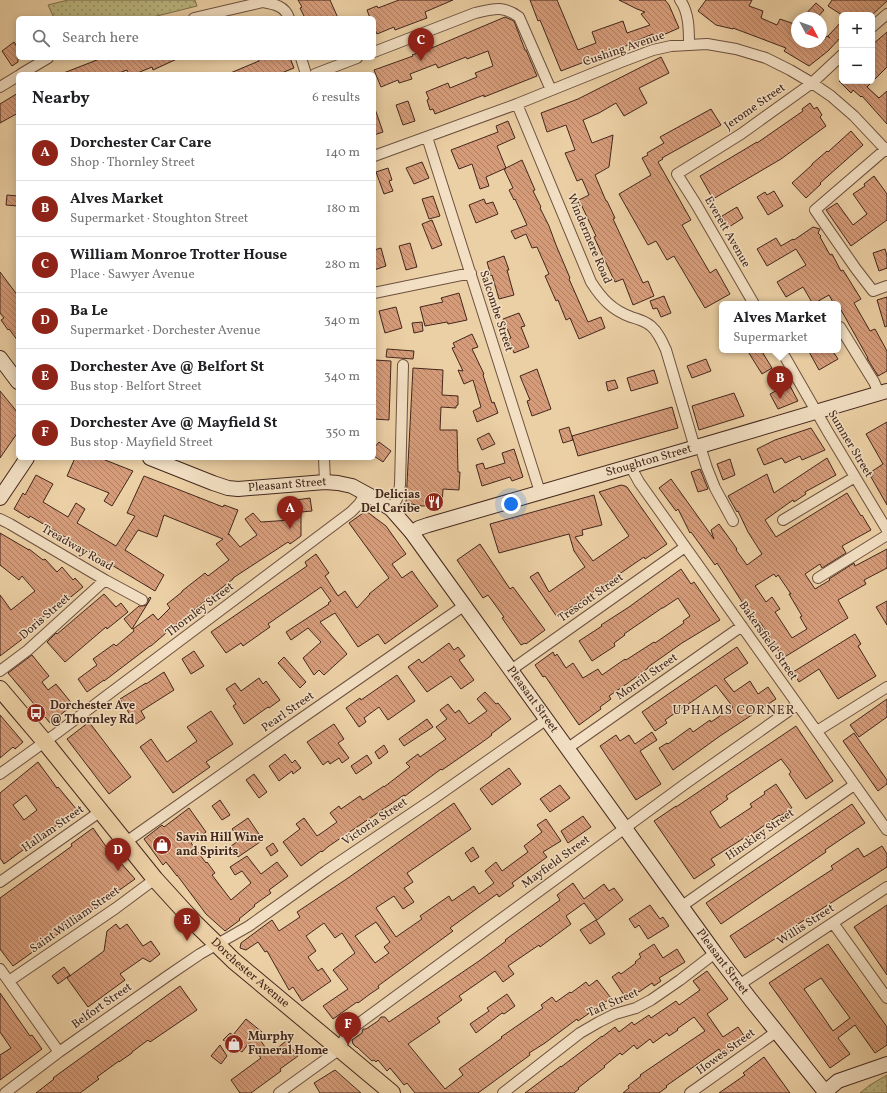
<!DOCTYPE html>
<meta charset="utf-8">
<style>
body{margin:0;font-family:Vollkorn,serif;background:#f2f2f2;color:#202124}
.controls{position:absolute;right:12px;top:12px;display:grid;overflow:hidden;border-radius:6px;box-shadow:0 2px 10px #0003}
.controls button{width:36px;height:36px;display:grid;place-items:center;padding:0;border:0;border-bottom:1px solid #e0e0e0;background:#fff;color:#202124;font:20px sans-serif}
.compass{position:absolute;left:791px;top:12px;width:36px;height:36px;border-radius:50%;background:#fff;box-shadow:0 2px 10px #0003;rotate:131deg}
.you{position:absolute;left:511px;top:504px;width:14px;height:14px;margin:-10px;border:3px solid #fff;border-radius:50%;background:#1a73e8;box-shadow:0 0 0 6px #1a73e833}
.badge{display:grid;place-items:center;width:26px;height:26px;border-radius:50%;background:#8f2418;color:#fff;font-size:13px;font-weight:700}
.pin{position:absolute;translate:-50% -33px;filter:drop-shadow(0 1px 2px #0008)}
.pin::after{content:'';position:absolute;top:21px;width:14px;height:12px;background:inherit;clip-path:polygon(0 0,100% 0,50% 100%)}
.popup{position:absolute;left:719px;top:301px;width:122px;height:52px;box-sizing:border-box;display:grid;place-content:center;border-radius:6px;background:#fff;filter:drop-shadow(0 1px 3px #0005);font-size:13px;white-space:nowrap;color:#757577}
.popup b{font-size:15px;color:#202124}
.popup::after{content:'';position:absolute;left:50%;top:100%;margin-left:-8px;border:8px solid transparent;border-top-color:#fff}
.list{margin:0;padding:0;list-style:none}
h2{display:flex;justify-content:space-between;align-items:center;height:52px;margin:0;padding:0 16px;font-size:17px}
h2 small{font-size:13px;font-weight:400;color:#757577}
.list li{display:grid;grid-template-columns:26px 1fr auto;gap:12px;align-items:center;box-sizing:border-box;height:56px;padding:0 16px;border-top:1px solid #e0e0e0}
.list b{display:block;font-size:15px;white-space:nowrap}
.list p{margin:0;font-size:13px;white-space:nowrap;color:#757577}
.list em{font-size:13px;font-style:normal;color:#757577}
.icon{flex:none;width:22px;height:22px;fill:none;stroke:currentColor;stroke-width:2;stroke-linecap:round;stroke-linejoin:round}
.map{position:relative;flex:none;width:887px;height:1093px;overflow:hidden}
.search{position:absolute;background:#fff;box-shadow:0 2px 10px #0003;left:16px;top:16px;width:360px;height:44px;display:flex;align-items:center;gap:10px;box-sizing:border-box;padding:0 14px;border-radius:6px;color:#757577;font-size:15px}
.panel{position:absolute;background:#fff;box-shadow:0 2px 10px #0003;left:16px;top:72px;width:360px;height:388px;border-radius:6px}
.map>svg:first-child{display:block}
</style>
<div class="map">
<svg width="887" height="1093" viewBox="0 0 887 1093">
<defs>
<pattern id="green-dots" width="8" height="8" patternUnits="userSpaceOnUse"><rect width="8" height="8" fill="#bdb982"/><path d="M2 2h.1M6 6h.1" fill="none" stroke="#9b966a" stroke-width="1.8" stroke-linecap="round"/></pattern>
<pattern id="building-back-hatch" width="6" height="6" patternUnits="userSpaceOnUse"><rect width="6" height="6" fill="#d69c7a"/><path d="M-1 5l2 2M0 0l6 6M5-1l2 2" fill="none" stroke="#af7f63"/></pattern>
</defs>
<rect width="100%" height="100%" fill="#ecd0a5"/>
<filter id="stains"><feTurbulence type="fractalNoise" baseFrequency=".005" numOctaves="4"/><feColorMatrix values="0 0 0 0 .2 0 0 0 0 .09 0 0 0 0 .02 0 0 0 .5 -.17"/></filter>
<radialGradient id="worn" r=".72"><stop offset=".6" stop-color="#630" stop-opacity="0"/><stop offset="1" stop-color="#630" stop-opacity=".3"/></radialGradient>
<path fill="url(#green-dots)" stroke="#807050" d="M68 0H195L197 6 149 18H54L48 5Z
M887 1075V1093H860L870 1085Z"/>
<path fill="url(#building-back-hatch)" stroke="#43271d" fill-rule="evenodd" d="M298 0H330L338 18H305L300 8 302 7Z
M399 0H453L425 12 427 18 395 30 394 27 377 34 374 27V18H370L367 10 377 6 378 8Z
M530 0H557L578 50 596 43 592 32 623 21 627 33 650 25 641 14 645 12 637 9 619 0H665L669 5 679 28 654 39 653 34 631 43V44L561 71 540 20 538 21Z
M706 0H752L749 6 763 11 761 18 777 25 780 19 797 25V42H822L827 36 830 38 828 36 842 21V36L828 51 809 66 784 51 786 48 733 28V29L716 25 698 11Z
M832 0H887V1L872 15H842L828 6Z
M816 3 824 10 817 18H802Z
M505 17 514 21 525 50H526L537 76 484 97V95L435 114 433 109 430 110 427 100 429 99 426 92 448 83 450 88 477 77 475 73 493 66 488 51 467 59 466 57 438 68 436 64 410 74 412 79 399 83 398 80 381 87 374 70 413 56 412 55 434 47Z
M887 32V67L867 87 879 98 887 91V124L862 96 861 97 853 90 851 93 839 81H872V45Z
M14 42 18 48V62L12 66 2 51Z
M661 57 669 73 639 88 647 103 624 116 616 103 599 113 583 120 592 143 613 135 609 167 595 175 606 201H607L615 218 613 219 643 283 648 281 654 296 633 305 623 279 615 282 594 237 596 236 579 200 589 195 582 179 577 181 565 153 575 150 566 125 547 132 541 113 578 99Z
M102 58H179L153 70 152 67 135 74H129L127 70 116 74H61Z
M258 58H290L294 68 279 74H228L259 61Z
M18 93V113L0 123V104Z
M408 101 415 121 403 125 396 105Z
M810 103 814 109 817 107 822 115 820 117 826 126 781 159 713 199 700 176 757 142V143L803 111 802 109Z
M374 109H375L383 132 374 135Z
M711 109 721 125 662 158 663 159 658 162 691 220 682 225 710 273 716 269 730 294 705 308 674 256 667 260 656 241 648 245 619 194 651 175 642 158 648 155 647 153 664 143 660 137Z
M508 121 515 138 497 146 506 168 486 177 489 186 480 189 472 164 459 169 451 150 498 132 496 126Z
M851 131 863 145 820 183 821 184 806 198 792 183 812 165V164L827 151 828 152Z
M522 160 535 190 533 191 541 207 540 208 549 226 556 245 570 278 569 279 588 322 601 317 605 328 579 339 570 318 566 320 558 300 556 301 545 276 549 274 537 247 532 248 526 234 515 239 511 231 527 225 515 199 514 200 509 190 513 188 504 169Z
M422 162 429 178 414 184 406 168Z
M388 168 392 180 389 181 393 191 384 194 376 172Z
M874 176 887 194V220L851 246 826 210 837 203 853 225 867 214 853 194 865 186 864 184Z
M774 191 783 206 768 215 757 197 765 192 767 195Z
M7 195 18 196V206L6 205Z
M433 196 440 216 429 219 422 199Z
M484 199 486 204 493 202 498 214 476 223 469 205Z
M737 207 743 218 729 227 722 216Z
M432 220 442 245 432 249 422 224Z
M813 227 820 229 818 233 821 236 820 237 830 255 832 254 841 271 843 270 861 299 854 303 870 331 875 329 887 351V371L878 376 867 358H868L841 310 838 312V304H834L829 295 813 304 803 287 786 297 777 282 806 265 796 249 767 266 757 249 776 238 781 246 793 239 794 240Z
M410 243 417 267 406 270 399 246Z
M381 248 386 266 374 270V250Z
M885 249 887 256V268L879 271 873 253Z
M504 256 509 270H507L514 295 499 299 492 275 491 276 487 262Z
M0 272 18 296V341L9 329 8 330 1 320 4 318 0 313Z
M459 293 467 320 448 324 447 322 425 326 420 307 443 302 441 298Z
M664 296 671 313 661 317 657 308 653 309 650 301Z
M887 297V326L885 327 877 300Z
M396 307 402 328 385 333 379 311Z
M519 313 525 326 521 327 529 347 514 353 508 339 511 338 503 319Z
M422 322 423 331 414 333 412 323Z
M472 334 478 347 472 349 484 374 483 375 492 403 494 402 498 413 477 422 473 411 481 407 473 380 464 384 458 370 463 371 452 348 455 347 453 343Z
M387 349 414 351 413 359 386 357Z
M747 350H761L772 368 762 374Z
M808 350H832L838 359 819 370Z
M706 359 711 371 692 378 687 366Z
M374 360 391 361 389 420 374 419Z
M413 368 443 370 442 395 458 396V405L456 406V408L441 407 440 430H457L458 472H460L459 490 443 489 442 505 422 506 406 503Z
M537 369 551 409 532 416 527 401 530 400 520 376Z
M654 370 658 383 631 391 627 378Z
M615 380 618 388 608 391 606 382Z
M789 384 798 401 778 409 770 394Z
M0 391 18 413V432L0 458Z
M734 393 744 416 699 430 692 406Z
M672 407 678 428 578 456 572 436Z
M887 422V505L871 477 873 476 871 472 883 464 866 434Z
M569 427 573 440 563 443 559 430Z
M811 428 825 450 802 460 800 456 785 463 782 458 764 465 757 449 775 440Z
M489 433 495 444 482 450 477 439Z
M379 442 391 451 383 462 374 456V448Z
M514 449 523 477 512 481 510 477 482 486 476 465 483 463 485 469 505 463 502 453Z
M75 458H100L133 471 112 506 104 501 109 493 67 476Z
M827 458 836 475 805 492 806 494 794 502 793 500 765 520 776 537 847 493 861 516 862 515 871 530 842 546 846 553 822 568 820 564 805 574 815 589 830 580 829 579 854 563 855 566 887 549V568L864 580 866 584 838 600 848 618 783 658 760 622 757 624 744 605 717 563 715 565 691 532 690 533 678 509 676 511 659 488 671 479 714 539 711 530 719 524 737 549 736 550 747 565 762 554 748 532 738 511 737 512 728 496 767 474 774 493ZM774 574 776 577 778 575 791 594H789L802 616 800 617 807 629 792 638 775 612 780 609 772 597 766 602 755 586Z
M730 459 735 475 723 480 717 464Z
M700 469 708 489 698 492 691 472Z
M36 475 53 484 43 502 68 517 76 503 85 509 77 523 116 546 135 516 127 513 144 476 223 507 224 505 238 510 228 535 229 534 240 547 257 535 245 519 253 513 261 522 291 520 289 501 310 498 312 511 301 512V536L290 544 288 542 233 578V579L190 613 191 614 180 621 151 646H150L112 675 104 681V680L87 692 78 679 97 665 93 659 114 644 116 646 134 631 133 629 153 614 158 620 170 608 167 604 182 592V591L205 573 208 576 229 560 216 544 223 539 164 515 157 537 138 530 125 550 164 575 155 591 30 516 29 518 14 509 23 493 25 495Z
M621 485 625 486 627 487 667 544 645 559 644 557 557 617 530 577 538 572 549 592 585 567 574 551 569 534 499 553 490 524 594 495 602 525 582 530 583 535 575 537 593 561 629 536 599 492Z
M366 511 386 526 406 554 392 564 402 578 412 571 419 581 438 606 385 644 378 634 358 647 335 613 320 622 347 654 324 675 319 670 314 675 303 658 321 642 308 628 291 640 286 632 329 604 328 603 331 601 321 587 268 624 270 627 243 646 241 643 226 653 211 632 307 566 305 562 316 554 329 573 325 576 338 596 345 591 357 608 370 594H369L389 578 349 523Z
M0 533 29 550V549L43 560 45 559 57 572 62 567 73 580 75 578 83 587 60 606 59 605 45 617 44 616 26 630 29 634 0 656V595L11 610 35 591 22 576 19 580 0 565Z
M480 544 510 589 513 587 545 630 526 644 525 643 521 645 502 618 504 617 488 595 483 598 457 560Z
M681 569 691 584 694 582 720 620 682 643 648 667V668L628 683 609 696 611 699 600 707 601 709 579 725 545 676 543 677 535 665 553 652 555 656 557 654 566 668 573 663 583 678 598 669 602 675 625 659 626 660 654 642 655 643 684 623 683 621 690 616 678 598 663 608H662L624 634 625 635 614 643 615 646 592 661 579 641 602 626 601 625 629 607Z
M104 594 116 607 121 603 128 612 107 629 106 627 65 662 47 642 56 633 57 634Z
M150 597 151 598 132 629 124 619 139 606H143L146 605 148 603V599Z
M887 601V625L876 607Z
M855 634 861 644 858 646 876 676 838 699 819 669 799 682 793 672Z
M449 643 454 650 458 647 465 656 459 660 474 680 461 689 451 676 427 692 408 667 419 659 422 663Z
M737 647 748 663 724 679 734 692 750 681 758 694 768 687 776 699 720 736 673 770 659 748 667 743 668 744 690 728 693 732 710 720 711 722 733 707 716 685 665 720 667 723 655 731 642 712Z
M194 651 204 666 191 674 182 659Z
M32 655 49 676 42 682 48 690 56 684 73 705 50 723 8 673Z
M284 657 306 682 300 688 278 663Z
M164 672 174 690 141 711 145 718 136 724 120 699 146 683V684Z
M397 675 415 701 388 720 379 707 364 718 366 722 359 727 346 708 360 698 361 700Z
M259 678 263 684 266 681 280 700 269 708 268 707 244 724 233 706 236 704 226 689 235 683 241 691Z
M485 692 496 704 498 703 511 719 491 734 492 735 481 743 442 770 441 769 405 796 404 795 329 846 322 852 321 851 301 866 283 842 300 829 296 824 304 818 317 836 323 832 337 822 330 813 339 806 341 809 360 796 363 800 384 786V787L410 767 406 763 418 754 420 757 446 739 436 727 447 719 440 710 448 704 455 713 459 710 469 724 487 711 477 699Z
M887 699V717L859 737 850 725Z
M211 711 233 744 206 762 210 767 173 793 140 747 151 739 167 762 197 741 187 727Z
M0 715 23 742 15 749 13 747 0 758Z
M427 719 433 727 404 746 399 739Z
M89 722 131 777 109 794 67 739Z
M334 724 344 739 338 743 349 758 342 763 339 758 330 764 328 761 323 765 307 742Z
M796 726 833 781 806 799 789 774 791 772 781 759 726 796 728 799 710 812 720 828 752 807 750 804 765 794 764 792 776 784 792 808 780 816 779 815 745 839 744 838 711 859 715 865 694 879 654 821 676 806V807Z
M652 732 657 740 640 751 661 784 636 800 600 746 616 735 620 741 629 735 635 744Z
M854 733 887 780V784L878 791 843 741Z
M384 745 388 752 379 759 375 752Z
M285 754 292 763 295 760 301 768 293 774 292 771 279 781 269 766Z
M367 755 372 763 356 774 351 766Z
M38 762 57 788 58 787 77 810 62 822H61L4 864 0 858V793ZM26 795 37 810 24 820 13 805Z
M509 768 521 784 492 805 480 789Z
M254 774 267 792 259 798 246 780Z
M560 785 570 798 550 812 540 799Z
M220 800 230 815 222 820 212 806Z
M454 803 471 829 407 873 413 882 404 888 414 902 403 909 394 896 377 907 376 908 396 937 422 919 420 916 449 896 452 901 474 886 479 894 494 883 485 871 496 862 502 871 528 852 524 846 542 832 537 825 546 819 561 841 543 852 547 857 512 883 514 886 499 897 497 894 450 928 453 931 378 986 379 988 370 994 358 1003 357 1002 333 1019 323 1006 348 989 333 970 355 953 342 933 335 938 324 923 306 936 316 951 308 957 318 971 322 968 331 981 302 1001 293 987 289 990 267 951 265 952 258 942 246 950 240 948 241 943 272 920 279 931 300 917 297 912 348 878ZM376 922 390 942 384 947 389 953 375 963 355 936Z
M852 804 865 823 825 850 826 852 721 924 706 903Z
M189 808 206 832 191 843 206 863 207 862 215 873 212 875 231 900 251 883 242 871 235 875 230 867 247 856 261 874 277 862 288 876 269 890 271 893 254 905 255 906 239 919 240 920 225 931 206 914 177 875V876L166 862 163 865 144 839 162 825 164 827Z
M583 816 591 827 568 843 561 831Z
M248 818 263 840 238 857 231 846 240 840 232 829Z
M93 828 112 855 113 854 135 879 13 966 0 949V898L72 846 71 844Z
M273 843 278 851 271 856 266 848Z
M882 846 887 854V867L745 958 730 936 833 869 831 866 858 848 864 857Z
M473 847 479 857 471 862 465 853Z
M573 883 584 899 604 884 609 891 614 888 623 900 597 920 584 903 566 916 571 924 540 947 539 945 508 966 514 974 503 982 495 971 459 996 462 1000 437 1018 440 1022 408 1044 445 1089 463 1075 459 1069 502 1038 501 1037 543 1008 541 1005 552 997 556 1002 570 992 571 993 586 982 589 986 597 980 611 998 578 1021 577 1019 545 1043 529 1053 530 1055 478 1093H415L407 1083 404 1085 390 1068 387 1071 378 1060 376 1062 374 1060 372 1061 357 1047H356L353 1044 352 1040 362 1033 363 1029H366L378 1021 381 1017H385L389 1022 479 961 506 941 505 940 560 900 557 895Z
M650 905 660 919 663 917 669 926 648 939 639 925 635 928 629 919Z
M887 905V975L854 927Z
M596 920 605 934 590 944 580 930Z
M116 924 120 929 127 924 143 946 151 941 160 954 150 962 143 958 120 974 125 980 88 1007 67 978 104 951 107 931Z
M654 944 663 958 677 949 685 962 659 978 661 981 654 986 652 983 639 992 637 990 626 998 612 977 619 972 621 974 636 963 635 962 641 957 639 954Z
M828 944 887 1027V1045L875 1053 855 1025 838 1038 850 1054 830 1068 769 983ZM821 978 850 1018 833 1031 804 989Z
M64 967 70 975 58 984 52 976Z
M707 971 728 999 707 1014 723 1037 738 1027 747 1040 724 1056 719 1049 666 1086 667 1087 659 1093H623L629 1088 628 1086 641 1076 640 1075 705 1031 694 1017 677 1029 678 1030 669 1036 667 1033 653 1043 650 1039 637 1049 634 1045 622 1055 620 1053 604 1066 605 1067 578 1088 579 1089 574 1093H525L561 1066V1067L602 1036V1037L615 1027 619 1032 632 1022 634 1025 649 1015 651 1018 676 1001 679 1005 700 990 693 981Z
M180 986 197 1010 150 1042 148 1040 132 1052V1053L119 1062V1061L97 1077 99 1079 80 1093H36L54 1079 53 1078Z
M0 993 30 1036 32 1035 42 1049 0 1080V1055L11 1048 0 1032Z
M507 994 515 1006 504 1014 502 1013 476 1033 470 1024 489 1011 487 1008Z
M246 1019 262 1032 258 1037 270 1054 286 1041 298 1056 280 1069 281 1071 251 1093H240L231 1080 261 1058 249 1043 242 1052 223 1040 230 1033 233 1035Z
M220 1045 227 1056 221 1064 211 1056Z
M764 1057 790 1093H719L745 1075 743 1073Z
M335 1070 361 1093H320L314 1083Z"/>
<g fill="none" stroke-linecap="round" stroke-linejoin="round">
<defs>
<path id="street" d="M680 0C689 12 689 30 689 44
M194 18 263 2C274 4 285 6 289 18
M872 27 887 14
M374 52 475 13C493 9 503 5 519 17L551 90
M301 58 306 74
M21 74 48 58
M315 74 357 58
M0 87 18 76
M517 104 591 282C602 299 612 310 631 317 638 319 645 321 651 326 658 332 662 341 666 350L695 448
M427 137 540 492
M887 148 815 210 856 269 873 291 887 286
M374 156 517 104 621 62 653 50 671 46 707 44 736 49 766 58 790 70 812 83 831 96 854 116 887 151
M374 293 471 273
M754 304 696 204 677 174 741 134 812 83 842 55
M840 327 874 382 879 393
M781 350 828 432 887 530
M700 446 707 468 715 488 733 521
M324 458 325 482
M631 466 633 471 639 482 887 830
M391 509 397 499 400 485 403 365
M0 519 10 524 105 580 142 600
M783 520 855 477
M818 578 887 535
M511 670 685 547
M0 671 28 650 105 580
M817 731 887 687
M568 748 742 626
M0 774 57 733 351 512 359 504 366 493
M126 842 286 729 465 605
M0 882 101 811
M682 906 854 785
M833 923 887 998
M0 969 59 1052
M9 981 116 908 155 879
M739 985 887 887
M5 1093 59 1052 169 975 200 954 249 926 326 871 433 799 547 719
M279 1093 340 1049 346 1035 354 1027 685 784 797 705
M503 1093 580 1033 599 1022 615 1014 636 1008 651 1000 680 980 715 953
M690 1093 776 1032"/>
<g id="secondary">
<path d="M0 358 18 382"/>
<path id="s1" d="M150 458 213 483 228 488 238 489 325 482 338 483 352 486 374 498 391 509 412 533 435 565 715 953 751 1000 826 1093"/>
<path d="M0 498 27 458"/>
<path id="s2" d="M412 533 419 528 428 525 700 446 887 391"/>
<path d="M825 1092 838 1081 887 1064"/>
</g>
<g id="primary">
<path id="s3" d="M0 689 45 742 155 879 196 924 234 961 392 1093"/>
</g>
</defs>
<use href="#street" stroke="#6d513f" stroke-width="12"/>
<use href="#secondary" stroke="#43271d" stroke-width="16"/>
<use href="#primary" stroke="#43271d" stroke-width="18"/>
<use href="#street" stroke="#f3e0c4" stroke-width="10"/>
<use href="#secondary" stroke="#f3e0c4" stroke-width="14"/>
<use href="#primary" stroke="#ecd0a5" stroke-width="16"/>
</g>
<defs>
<symbol id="restaurant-disc" viewBox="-11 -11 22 22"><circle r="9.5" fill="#8f2418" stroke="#f3e0c4"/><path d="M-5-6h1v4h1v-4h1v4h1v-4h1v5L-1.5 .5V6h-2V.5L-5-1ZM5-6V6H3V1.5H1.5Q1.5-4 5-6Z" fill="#fff"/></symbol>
<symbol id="bus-disc" viewBox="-11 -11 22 22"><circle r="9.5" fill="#8f2418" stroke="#f3e0c4"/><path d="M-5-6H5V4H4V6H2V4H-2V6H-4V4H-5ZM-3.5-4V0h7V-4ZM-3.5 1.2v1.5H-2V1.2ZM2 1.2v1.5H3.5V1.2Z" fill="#fff"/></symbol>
<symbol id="shop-disc" viewBox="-11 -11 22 22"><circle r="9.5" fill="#8f2418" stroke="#f3e0c4"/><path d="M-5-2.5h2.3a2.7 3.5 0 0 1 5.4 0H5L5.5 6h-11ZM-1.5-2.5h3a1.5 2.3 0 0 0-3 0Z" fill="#fff"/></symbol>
</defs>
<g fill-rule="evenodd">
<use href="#restaurant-disc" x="423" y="491" width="22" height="22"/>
<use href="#bus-disc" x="25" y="702" width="22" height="22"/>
<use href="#shop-disc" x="151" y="834" width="22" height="22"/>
<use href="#shop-disc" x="223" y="1033" width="22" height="22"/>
</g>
<g text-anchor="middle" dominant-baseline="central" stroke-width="3" stroke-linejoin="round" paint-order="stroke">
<g font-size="12" fill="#43271d" stroke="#f3e0c4">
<text transform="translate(624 49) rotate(-19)">Cushing Avenue</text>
<text transform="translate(755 107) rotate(-35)">Jerome Street</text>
<text transform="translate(727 232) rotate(60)">Everett Avenue</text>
<text transform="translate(589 239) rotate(67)">Windermere Road</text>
<text transform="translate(496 311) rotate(72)">Salcombe Street</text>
<text transform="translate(850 444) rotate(59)">Sumner Street</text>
<text stroke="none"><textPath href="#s2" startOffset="248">Stoughton Street</textPath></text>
<text stroke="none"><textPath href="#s1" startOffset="143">Pleasant Street</textPath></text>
<text transform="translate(77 548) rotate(30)">Treadway Road</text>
<text transform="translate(591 598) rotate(-35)">Trescott Street</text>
<text transform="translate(200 610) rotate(-37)">Thornley Street</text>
<text transform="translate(45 617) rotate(-41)">Doris Street</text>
<text transform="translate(768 641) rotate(55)">Bakersfield Street</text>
<text transform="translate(647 677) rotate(-35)">Morrill Street</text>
<text stroke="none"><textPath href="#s1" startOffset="491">Pleasant Street</textPath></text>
<text transform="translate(288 712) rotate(-35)">Pearl Street</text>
<text transform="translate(375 822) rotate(-34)">Victoria Street</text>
<text transform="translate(53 829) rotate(-35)">Hallam Street</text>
<text transform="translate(760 835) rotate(-35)">Hinckley Street</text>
<text transform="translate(556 862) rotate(-36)">Mayfield Street</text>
<text transform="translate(75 920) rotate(-35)">Saint William Street</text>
<text transform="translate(806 925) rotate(-33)">Willis Street</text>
<text stroke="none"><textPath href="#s1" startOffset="815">Pleasant Street</textPath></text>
<text stroke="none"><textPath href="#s3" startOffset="379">Dorchester Avenue</textPath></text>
<text transform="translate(613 1003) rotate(-24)">Taft Street</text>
<text transform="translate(102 1006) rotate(-35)">Belfort Street</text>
<text transform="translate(726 1052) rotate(-36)">Howes Street</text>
</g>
<g font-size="12" font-weight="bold" fill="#43271d" stroke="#f3e0c4" text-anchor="start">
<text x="420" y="495" text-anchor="end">Delicias<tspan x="420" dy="14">Del Caribe</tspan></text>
<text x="50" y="706">Dorchester Ave<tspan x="50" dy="14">@ Thornley Rd</tspan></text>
<text x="176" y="838">Savin Hill Wine<tspan x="176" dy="14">and Spirits</tspan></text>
<text x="248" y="1037">Murphy<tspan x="248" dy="14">Funeral Home</tspan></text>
</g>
<g font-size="13" letter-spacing="1" fill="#43271d" stroke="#f3e0c4">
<text x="734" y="711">UPHAMS CORNER</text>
</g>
</g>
<rect width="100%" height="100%" filter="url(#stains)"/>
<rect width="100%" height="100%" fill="url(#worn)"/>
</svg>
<div class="controls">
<button>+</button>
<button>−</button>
</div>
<svg class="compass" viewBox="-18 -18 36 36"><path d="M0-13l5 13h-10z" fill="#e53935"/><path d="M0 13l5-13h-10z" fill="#757577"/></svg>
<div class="you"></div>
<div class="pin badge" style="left:290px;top:529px">A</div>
<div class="pin badge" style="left:780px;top:399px">B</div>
<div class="popup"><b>Alves Market</b>Supermarket</div>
<div class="pin badge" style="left:421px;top:61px">C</div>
<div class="pin badge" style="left:118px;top:871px">D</div>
<div class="pin badge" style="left:187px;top:941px">E</div>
<div class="pin badge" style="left:348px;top:1045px">F</div>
<div class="search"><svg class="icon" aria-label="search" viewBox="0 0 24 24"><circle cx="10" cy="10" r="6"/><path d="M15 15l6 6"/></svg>Search here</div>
<section class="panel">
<h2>Nearby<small>6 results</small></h2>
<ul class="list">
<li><span class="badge">A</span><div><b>Dorchester Car Care</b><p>Shop · Thornley Street</p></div><em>140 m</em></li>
<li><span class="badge">B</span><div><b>Alves Market</b><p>Supermarket · Stoughton Street</p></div><em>180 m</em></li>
<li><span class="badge">C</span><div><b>William Monroe Trotter House</b><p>Place · Sawyer Avenue</p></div><em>280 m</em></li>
<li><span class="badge">D</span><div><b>Ba Le</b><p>Supermarket · Dorchester Avenue</p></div><em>340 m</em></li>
<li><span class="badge">E</span><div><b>Dorchester Ave @ Belfort St</b><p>Bus stop · Belfort Street</p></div><em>340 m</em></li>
<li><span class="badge">F</span><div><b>Dorchester Ave @ Mayfield St</b><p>Bus stop · Mayfield Street</p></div><em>350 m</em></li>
</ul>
</section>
</div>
